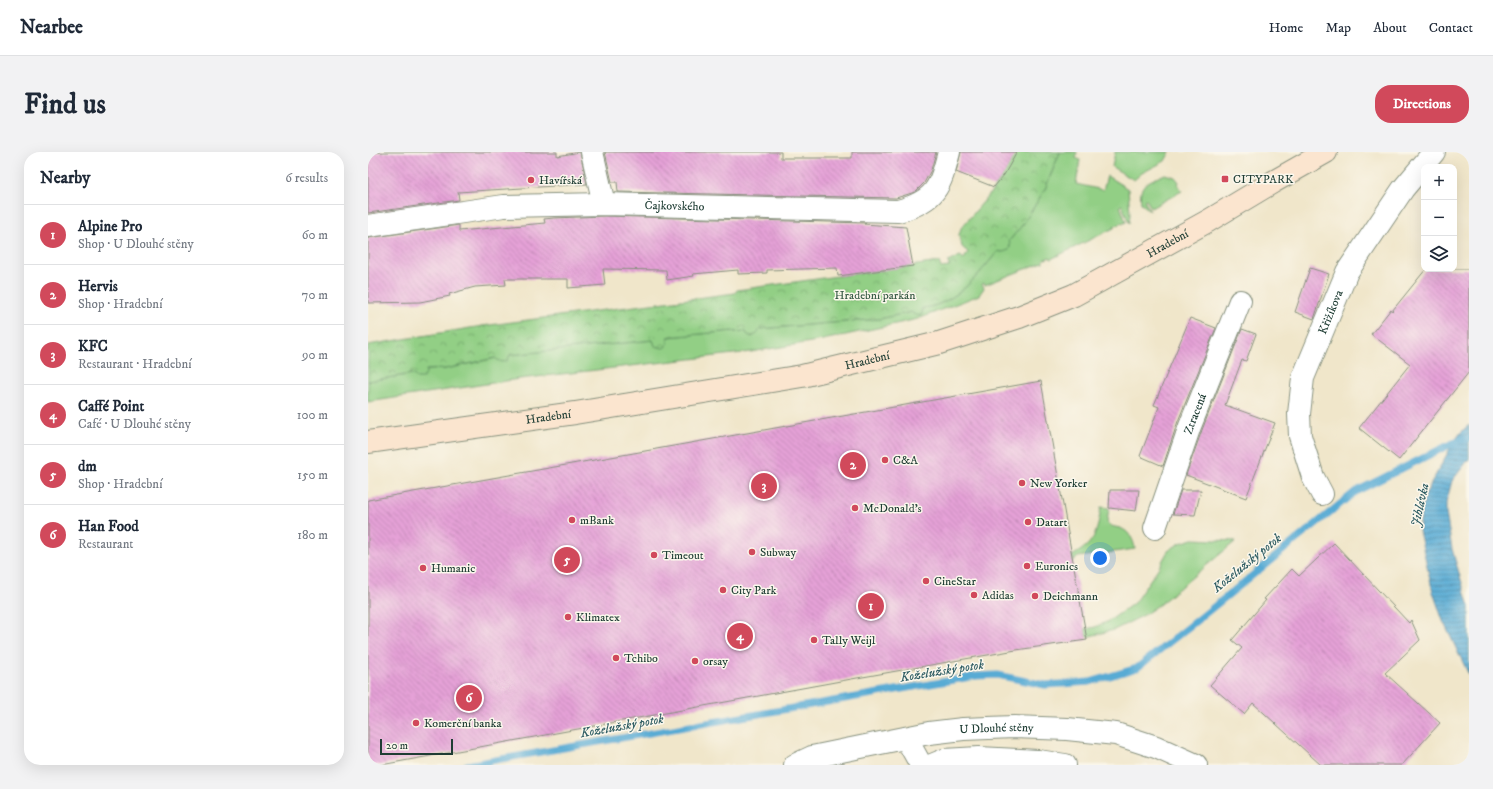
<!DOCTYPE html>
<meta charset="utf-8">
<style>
body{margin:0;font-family:"IM FELL DW Pica",serif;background:#f2f2f3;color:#1f2937}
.controls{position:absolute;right:12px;top:12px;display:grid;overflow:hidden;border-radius:8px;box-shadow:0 4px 16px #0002}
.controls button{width:36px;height:36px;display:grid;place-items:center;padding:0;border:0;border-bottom:1px solid #e0e1e3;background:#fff;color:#1f2937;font:20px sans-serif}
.scale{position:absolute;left:12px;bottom:10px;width:73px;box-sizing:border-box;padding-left:4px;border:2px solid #1f3d34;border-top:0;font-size:11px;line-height:14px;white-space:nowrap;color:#1f3d34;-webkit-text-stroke:3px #fbf7ec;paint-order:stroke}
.you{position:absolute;left:732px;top:406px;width:14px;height:14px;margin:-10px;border:3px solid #fff;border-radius:50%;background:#1a73e8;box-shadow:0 0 0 6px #1a73e833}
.badge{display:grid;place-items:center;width:26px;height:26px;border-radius:50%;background:#d1495b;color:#fff;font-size:13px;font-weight:700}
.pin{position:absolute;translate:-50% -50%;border:2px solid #fff;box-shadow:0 1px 4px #0006}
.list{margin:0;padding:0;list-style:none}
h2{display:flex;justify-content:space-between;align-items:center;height:52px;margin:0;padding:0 16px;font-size:17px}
h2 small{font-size:13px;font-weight:400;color:#747a83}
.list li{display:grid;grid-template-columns:26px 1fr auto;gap:12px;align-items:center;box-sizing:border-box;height:60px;padding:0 16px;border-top:1px solid #e0e1e3}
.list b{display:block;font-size:15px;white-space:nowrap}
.list p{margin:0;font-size:13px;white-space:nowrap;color:#747a83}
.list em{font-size:13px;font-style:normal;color:#747a83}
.icon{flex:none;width:22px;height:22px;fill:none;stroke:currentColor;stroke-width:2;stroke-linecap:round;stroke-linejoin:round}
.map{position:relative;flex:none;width:1101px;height:613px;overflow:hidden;border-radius:16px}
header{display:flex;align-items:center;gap:24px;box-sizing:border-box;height:56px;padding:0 20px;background:#fff;border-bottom:1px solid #e0e1e3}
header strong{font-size:19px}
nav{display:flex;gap:22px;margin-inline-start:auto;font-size:14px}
.intro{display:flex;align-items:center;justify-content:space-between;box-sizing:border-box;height:96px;padding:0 24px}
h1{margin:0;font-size:28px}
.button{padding:10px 18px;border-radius:16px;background:#d1495b;color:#fff;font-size:14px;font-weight:700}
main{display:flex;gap:24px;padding:0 24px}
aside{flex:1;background:#fff;border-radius:16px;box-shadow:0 4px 16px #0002}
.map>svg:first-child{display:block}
</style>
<header>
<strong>Nearbee</strong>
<nav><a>Home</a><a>Map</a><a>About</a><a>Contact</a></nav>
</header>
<div class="intro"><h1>Find us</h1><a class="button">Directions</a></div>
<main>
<aside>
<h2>Nearby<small>6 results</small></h2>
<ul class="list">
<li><span class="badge">1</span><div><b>Alpine Pro</b><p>Shop · U Dlouhé stěny</p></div><em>60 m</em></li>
<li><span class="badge">2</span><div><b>Hervis</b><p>Shop · Hradební</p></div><em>70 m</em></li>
<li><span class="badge">3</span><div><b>KFC</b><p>Restaurant · Hradební</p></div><em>90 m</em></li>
<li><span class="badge">4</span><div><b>Caffé Point</b><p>Café · U Dlouhé stěny</p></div><em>100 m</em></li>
<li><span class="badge">5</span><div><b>dm</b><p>Shop · Hradební</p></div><em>150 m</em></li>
<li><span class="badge">6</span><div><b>Han Food</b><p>Restaurant</p></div><em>180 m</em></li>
</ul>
</aside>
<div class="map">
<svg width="1101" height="613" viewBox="0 0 1101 613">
<defs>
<pattern id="park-crowns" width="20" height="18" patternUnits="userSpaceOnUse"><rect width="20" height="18" fill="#92cf85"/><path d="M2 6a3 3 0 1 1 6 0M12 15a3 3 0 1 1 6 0" fill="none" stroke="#77a96e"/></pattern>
<pattern id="water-rules" width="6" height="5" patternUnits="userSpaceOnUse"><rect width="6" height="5" fill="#59abd4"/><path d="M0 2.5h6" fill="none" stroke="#498cad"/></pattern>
<pattern id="building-back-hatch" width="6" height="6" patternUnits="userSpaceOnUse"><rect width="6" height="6" fill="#e5a1d7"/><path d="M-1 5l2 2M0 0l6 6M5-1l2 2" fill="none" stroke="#b984af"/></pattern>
</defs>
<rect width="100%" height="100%" fill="#fbf7ec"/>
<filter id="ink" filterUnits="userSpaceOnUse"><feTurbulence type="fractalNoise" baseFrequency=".025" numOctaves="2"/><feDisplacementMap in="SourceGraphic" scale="8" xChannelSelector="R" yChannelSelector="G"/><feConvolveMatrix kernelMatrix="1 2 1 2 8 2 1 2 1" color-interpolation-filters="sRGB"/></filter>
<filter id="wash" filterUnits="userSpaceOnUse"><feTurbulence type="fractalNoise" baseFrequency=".012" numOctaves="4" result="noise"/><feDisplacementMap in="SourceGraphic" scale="16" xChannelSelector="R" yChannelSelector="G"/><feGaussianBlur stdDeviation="0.9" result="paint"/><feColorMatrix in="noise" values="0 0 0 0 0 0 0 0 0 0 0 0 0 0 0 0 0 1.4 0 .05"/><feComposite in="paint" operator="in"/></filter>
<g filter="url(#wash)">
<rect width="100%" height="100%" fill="#f0e6ca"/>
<path fill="#92cf85" stroke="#58865c" d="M692 0H709L708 6 712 8 708 32 735 38 739 24 760 37 762 62 761 71 754 53 752 54 758 70 754 72 753 71 746 75V76L683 107 682 105 675 108V110L617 133 616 131 614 132 616 136 611 143 550 167 455 188 383 200 151 227 0 250V229L45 222 51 226 58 218 77 217 128 206 130 208 141 203 285 188 286 191 300 192V185L365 179 366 180 377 179 378 181 389 182 391 177 511 167 543 160 546 162 552 164 554 162 555 156C561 155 567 154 573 151 597 141 614 118 630 99L633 100 642 96 641 89 656 71 677 37Z
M747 0H802L797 9 774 21 766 28 744 15Z
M797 22 807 25 811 30 810 32 814 39 783 56 778 47 776 48 782 59 773 51C770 30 781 30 797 22Z
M733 355 741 356 739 369 740 372C744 375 748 375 752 376 761 379 766 388 767 397L710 405 705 409 704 404C728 390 729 381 733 355Z
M825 387 868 389 792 452 776 463 746 478 718 485 717 477 727 475 741 469 766 451 791 415 800 399 812 391Z"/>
<path fill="url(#park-crowns)" stroke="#58865c" d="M647 0H692L677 37 656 71 641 89 642 92 641 98 635 100 630 99C614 118 597 141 573 151 567 154 561 155 555 156L554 162C550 165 547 163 543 160L511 167 392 177 389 182 384 185 380 183 377 179 366 180 365 179 300 185C300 190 301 194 295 196L287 194 285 188 142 203 139 209C134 211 131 209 127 206L77 217 58 218V222L55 226H49L44 222 0 229V193L114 174 367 141 369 138 571 110 573 116 581 115 580 110 592 104 596 107 600 100 594 95 591 83 593 76C613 52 636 29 647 0Z"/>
<path fill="url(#water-rules)" stroke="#3c7484" d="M1101 273V307L1084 329 1078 351V361L1084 397 1101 455V523L1075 469 1065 440 1051 379 1053 360 1058 341 1085 291 1094 279Z"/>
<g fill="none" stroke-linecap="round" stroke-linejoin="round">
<path stroke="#59abd4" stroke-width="7" d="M99 613 608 524 629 523 677 533 722 530 769 516 832 466 987 340 1085 291 1101 286"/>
</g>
<g id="blocks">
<path fill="url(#building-back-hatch)" d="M17 0H189V4L212 0 219 32 90 40 91 48 0 61V1Z
M237 0H413V6H484V0H568L563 18 556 31 547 40 528 46 250 40 249 30H244Z
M593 0H649L636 23 626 35 588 20Z
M236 64 498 71 496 72 538 75 545 114 470 124 469 116 399 118V121L370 122V118L325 122 326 124 299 128 298 118 235 117 237 133 200 136V127H137L138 133 107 135 81 142 82 144 52 150 0 151V86L91 73V79L177 71 176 67 186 66Z
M942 116 961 122 946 167 927 160Z
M1058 117H1101V220L1031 308 991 276 1042 212 1003 182 1023 157 1024 159Z
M822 166 848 176 810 269 795 314 772 304 791 255 786 253Z
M874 177 888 182 878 209 874 208 857 253 907 271 878 346 818 323 834 278Z
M673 229 719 488 648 498 489 526 13 613H0V348Z
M742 338H771L768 359 741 356Z
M813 338H833L827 363 805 362Z
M966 391 1041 471 1043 468 1052 488 1017 521 1072 571 1034 613H953L885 551 876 562 842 533 874 496 864 488 898 448 896 447 924 417 931 424Z"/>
</g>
</g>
<g filter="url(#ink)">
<use href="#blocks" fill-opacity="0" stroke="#88927f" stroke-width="1"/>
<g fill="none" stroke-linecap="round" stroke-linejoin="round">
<defs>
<g id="minor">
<path d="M224 0 236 52"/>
<path id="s1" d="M0 74 136 54 236 52 530 59C568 49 572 35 581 0"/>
<path id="s2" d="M954 342 945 325 932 284 931 262 935 226 979 120 1035 37 1066 0"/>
<path id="s3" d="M787 376 822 274 872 149"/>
<path d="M538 586 553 613"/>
<path id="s4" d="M427 613 444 605 561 581 595 577 646 575 699 577 748 582 788 595 828 613"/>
<path d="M564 613 576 608 611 606 670 609 697 613"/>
</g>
<g id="secondary">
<path id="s5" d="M0 290 207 261 434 224 571 191 651 165 706 143 840 69 905 30 958 0"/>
</g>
</defs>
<use href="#minor" stroke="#88927f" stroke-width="24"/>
<use href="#secondary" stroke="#88927f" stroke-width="24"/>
<use href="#minor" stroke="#fff" stroke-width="22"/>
<use href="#secondary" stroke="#fbe5cf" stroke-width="22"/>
</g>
</g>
<g fill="#d1495b" stroke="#fbf7ec" stroke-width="1.5">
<rect x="853" y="23" width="8" height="8" rx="2"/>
<circle cx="163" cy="28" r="4"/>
<circle cx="517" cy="308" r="4"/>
<circle cx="654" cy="331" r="4"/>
<circle cx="487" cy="356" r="4"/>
<circle cx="204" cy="368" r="4"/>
<circle cx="660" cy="370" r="4"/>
<circle cx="384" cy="400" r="4"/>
<circle cx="286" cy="403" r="4"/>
<circle cx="659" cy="414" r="4"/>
<circle cx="55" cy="416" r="4"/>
<circle cx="558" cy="429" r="4"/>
<circle cx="355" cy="438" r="4"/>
<circle cx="606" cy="443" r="4"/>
<circle cx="667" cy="444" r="4"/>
<circle cx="200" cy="465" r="4"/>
<circle cx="446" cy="488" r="4"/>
<circle cx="248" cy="506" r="4"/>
<circle cx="327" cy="509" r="4"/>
<circle cx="48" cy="571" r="4"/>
</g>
<g text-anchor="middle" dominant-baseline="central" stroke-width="3" stroke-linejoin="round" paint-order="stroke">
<g font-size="12" fill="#1f3d34" stroke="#fbf7ec" text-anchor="start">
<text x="865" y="27">CITYPARK</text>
<text x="171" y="28">Havířská</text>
<text x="525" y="308">C&amp;A</text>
<text x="662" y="331">New Yorker</text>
<text x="495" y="356">McDonald's</text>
<text x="212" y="368">mBank</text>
<text x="668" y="370">Datart</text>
<text x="392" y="400">Subway</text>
<text x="294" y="403">Timeout</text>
<text x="667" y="414">Euronics</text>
<text x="63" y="416">Humanic</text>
<text x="566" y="429">CineStar</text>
<text x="363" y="438">City Park</text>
<text x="614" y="443">Adidas</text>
<text x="675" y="444">Deichmann</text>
<text x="208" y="465">Klimatex</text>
<text x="454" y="488">Tally Weijl</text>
<text x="256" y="506">Tchibo</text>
<text x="335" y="509">orsay</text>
<text x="56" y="571">Komerční banka</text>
</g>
<g font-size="12" fill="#1f3d34" stroke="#fbf7ec">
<text stroke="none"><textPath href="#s1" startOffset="308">Čajkovského</textPath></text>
<text stroke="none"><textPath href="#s5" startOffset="830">Hradební</textPath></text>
<text stroke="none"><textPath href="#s2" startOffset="192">Křižíkova</textPath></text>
<text stroke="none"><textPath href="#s5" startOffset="506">Hradební</textPath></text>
<text stroke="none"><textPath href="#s3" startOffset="121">Ztracená</textPath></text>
<text stroke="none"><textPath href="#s5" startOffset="182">Hradební</textPath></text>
<text stroke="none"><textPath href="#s4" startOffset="206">U Dlouhé stěny</textPath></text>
</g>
<g font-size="12" fill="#365a44" stroke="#fbf7ec">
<text x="507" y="143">Hradební parkán</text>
</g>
<g font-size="13" font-style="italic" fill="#305e64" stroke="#fbf7ec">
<text transform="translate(1052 353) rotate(-77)">Jihlávka</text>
<text transform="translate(879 411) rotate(-39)">Koželužský potok</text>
<text transform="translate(574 519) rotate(-9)">Koželužský potok</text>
<text transform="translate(254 574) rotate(-10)">Koželužský potok</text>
</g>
</g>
</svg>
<div class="controls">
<button>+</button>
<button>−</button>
<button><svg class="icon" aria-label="layers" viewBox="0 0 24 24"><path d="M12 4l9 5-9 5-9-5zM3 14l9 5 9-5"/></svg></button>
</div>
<div class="scale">20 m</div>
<div class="you"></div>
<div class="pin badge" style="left:503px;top:454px">1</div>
<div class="pin badge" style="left:485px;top:313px">2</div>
<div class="pin badge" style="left:396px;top:334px">3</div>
<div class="pin badge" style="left:372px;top:484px">4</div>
<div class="pin badge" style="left:199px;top:408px">5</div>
<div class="pin badge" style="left:101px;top:546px">6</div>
</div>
</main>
